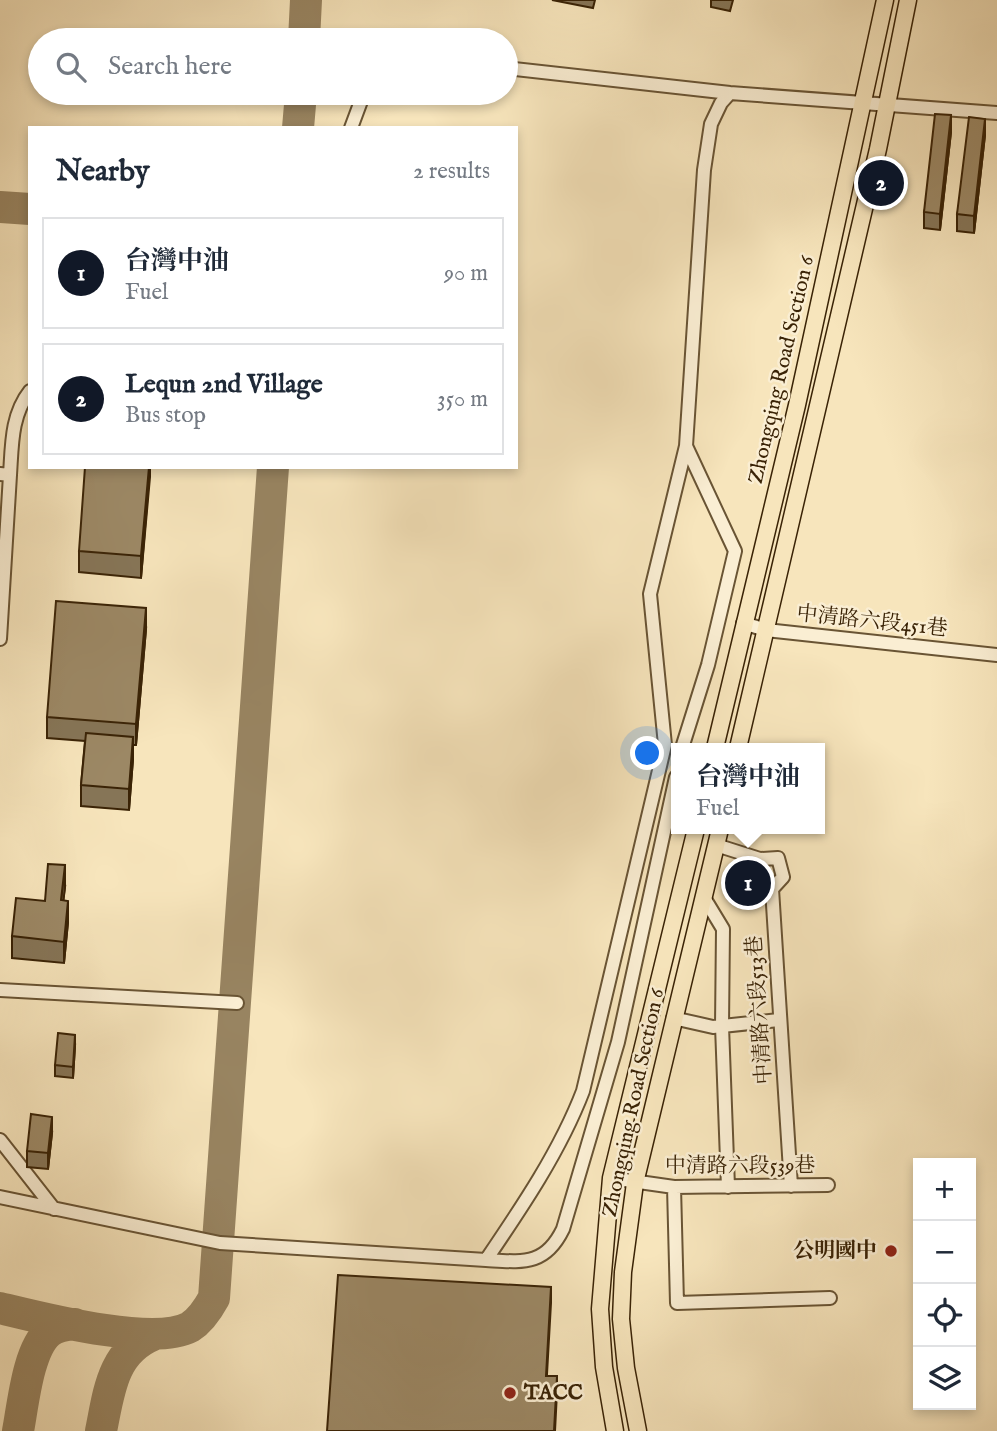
<!DOCTYPE html>
<meta charset="utf-8">
<style>
body{margin:0;font-family:"IM FELL English","Noto Serif TC",serif;background:#f2f2f3;color:#1f2937}
.controls{position:absolute;right:21px;bottom:21px;display:grid;overflow:hidden;border-radius:0px;box-shadow:0 4px 10px #0003}
.controls button{width:63px;height:63px;display:grid;place-items:center;padding:0;border:0;border-bottom:2px solid #e0e1e3;background:#fff;color:#1f2937;font:35px sans-serif}
.you{position:absolute;left:648px;top:754px;width:24px;height:24px;margin:-18px;border:5px solid #fff;border-radius:50%;background:#1a73e8;box-shadow:0 0 0 10px #1a73e833}
.badge{display:grid;place-items:center;width:46px;height:46px;border-radius:50%;background:#111827;color:#fff;font-size:23px;font-weight:700}
.pin{position:absolute;translate:-50% -50%;border:4px solid #fff;box-shadow:0 2px 7px #0006}
.popup{position:absolute;left:671px;top:743px;width:154px;height:91px;box-sizing:border-box;display:grid;place-content:center;border-radius:0px;background:#fff;filter:drop-shadow(0 2px 5px #0005);font-size:23px;white-space:nowrap;color:#747a83}
.popup b{font-size:26px;color:#1f2937}
.popup::after{content:'';position:absolute;left:50%;top:100%;margin-left:-14px;border:14px solid transparent;border-top-color:#fff}
.list{margin:0;padding:0;list-style:none}
h2{display:flex;justify-content:space-between;align-items:center;height:91px;margin:0;padding:0 28px;font-size:30px}
h2 small{font-size:23px;font-weight:400;color:#747a83}
.list li{display:grid;grid-template-columns:46px 1fr auto;gap:21px;align-items:center;box-sizing:border-box;height:112px;margin:0 14px 14px;padding:0 14px;border:2px solid #e0e1e3;border-radius:0px}
.list b{display:block;font-size:26px;white-space:nowrap}
.list p{margin:0;font-size:23px;white-space:nowrap;color:#747a83}
.list em{font-size:23px;font-style:normal;color:#747a83}
.icon{flex:none;width:38px;height:38px;fill:none;stroke:currentColor;stroke-width:2;stroke-linecap:round;stroke-linejoin:round}
.map{position:relative;flex:none;width:997px;height:1431px;overflow:hidden}
.search{position:absolute;background:#fff;box-shadow:0 4px 10px #0003;left:28px;top:28px;width:490px;height:77px;display:flex;align-items:center;gap:18px;box-sizing:border-box;padding:0 24px;border-radius:38px;color:#747a83;font-size:26px}
.panel{position:absolute;background:#fff;box-shadow:0 4px 10px #0003;left:28px;top:126px;width:490px;height:343px;border-radius:0px}
.map>svg:first-child{display:block}
</style>
<div class="map">
<svg width="997" height="1431" viewBox="0 0 997 1431">
<rect width="100%" height="100%" fill="#f7e5bc"/>
<filter id="stains"><feTurbulence type="fractalNoise" baseFrequency=".00286" numOctaves="4"/><feColorMatrix values="0 0 0 0 .2 0 0 0 0 .09 0 0 0 0 .02 0 0 0 .5 -.17"/></filter>
<radialGradient id="worn" r=".72"><stop offset=".6" stop-color="#630" stop-opacity="0"/><stop offset="1" stop-color="#630" stop-opacity=".3"/></radialGradient>
<g fill="none" stroke-linecap="round" stroke-linejoin="round">
<path stroke="#988461" stroke-width="32" d="M304 40 306 0
M298 128 301 93
M0 207 30 209
M0 1308C42 1318 153 1347 190 1327 201 1320 208 1309 214 1298L273 467
M18 1431C23 1405 28 1349 49 1332 56 1326 66 1325 75 1324
M101 1431C109 1392 112 1352 153 1335"/>
<defs>
<path id="minor" d="M506 68 730 93 997 113
M351 128 364 93
M0 474 10 475C12 445 11 415 30 391
M743 623 766 630 997 655
M0 639 10 475
M682 748 708 665 735 551 686 446
M716 845 760 859 778 858 783 877 772 889 791 1186
M703 896 723 929 722 1026 728 1187
M0 990 237 1003
M673 1018 713 1027 779 1020
M0 1140 54 1209
M611 1178 674 1187 828 1185
M674 1187 677 1303 830 1298
M0 1197 220 1243 486 1260C522 1207 560 1151 583 1091L665 745 650 594 686 446 704 170 711 124 721 103 730 93
M486 1260C523 1262 545 1266 563 1229L618 1042 676 777"/>
<path id="major" d="M715 748 797 405 885 0
M738 748 878 149 908 0
M615 1431 604 1367 600 1309 611 1178 696 829
M638 1431 626 1368 621 1319 623 1272 635 1183 720 829"/>
</defs>
<use href="#minor" stroke="#695434" stroke-width="16"/>
<use href="#major" stroke="#3a2306" stroke-width="19"/>
<use href="#minor" stroke="#faeed3" stroke-width="12"/>
<use href="#major" stroke="#f7e5bc" stroke-width="16"/>
</g>
<path fill="#867557" stroke="#3a2306" stroke-width="2" d="M552 0H595L593 8Z
M711 0H733L730 11 711 7Z
M951 132 940 230 924 228V212Z
M985 135 974 233 957 231V214Z
M150 467 141 578 79 572V551Z
M146 629 136 745H133V759L129 810 81 806V785L85 741 47 738V717Z
M732 880 765 881 761 894 732 885Z
M65 887 63 901 68 922 64 963 12 958V936L45 901Z
M75 1046 73 1078 55 1076V1065Z
M52 1133 48 1169 27 1167V1151Z"/>
<path fill="#6d5f47" stroke="#3a2306" stroke-width="2" d="M951 115V132L940 230V214Z
M985 119V135L974 233V216Z
M149 467H150V477L141 578V556Z
M146 608V629L136 745V724Z
M133 737V759L129 810V789Z
M65 865V887L61 922V900Z
M68 901V922L64 963V942Z
M75 1035V1046L73 1078V1067Z
M52 1117V1133L48 1169V1153Z
M551 1287V1303L546 1392V1376Z
M557 1376V1392L555 1431H554Z"/>
<path fill="#9c8865" stroke="#3a2306" stroke-width="2" d="M935 114 951 115 940 214 924 212Z
M969 117 985 119 974 216 957 214Z
M85 467H149L141 556 79 551Z
M56 601 146 608 136 724 47 717Z
M86 733 133 737 129 789 81 785Z
M48 864 65 865 61 900 68 901 64 942 12 936 16 898 45 901Z
M735 867 765 875 761 889 732 880Z
M58 1033 75 1035 73 1067 55 1065Z
M31 1114 52 1117 48 1153 27 1151Z
M338 1275 551 1287 546 1376H557L554 1431H327Z"/>
<g fill="#8f2418" stroke="#faeed3" stroke-width="2.5">
<circle cx="891" cy="1251" r="7"/>
<circle cx="510" cy="1393" r="7"/>
</g>
<g text-anchor="middle" dominant-baseline="central" stroke-width="5" stroke-linejoin="round" paint-order="stroke">
<g font-size="21" fill="#3a2306" stroke="#faeed3">
<text transform="translate(782 370) rotate(-77)">Zhongqing Road Section 6</text>
<text transform="translate(872 622) rotate(6)">中清路六段451巷</text>
<text transform="translate(760 1010) rotate(-94)">中清路六段513巷</text>
<text transform="translate(634 1103) rotate(-78)">Zhongqing Road Section 6</text>
<text x="740" y="1166">中清路六段539巷</text>
</g>
<g font-size="21" font-weight="bold" fill="#3a2306" stroke="#faeed3" text-anchor="end">
<text x="877" y="1251">公明國中</text>
<text x="524" y="1393" text-anchor="start">TACC</text>
</g>
</g>
<rect width="100%" height="100%" filter="url(#stains)"/>
<rect width="100%" height="100%" fill="url(#worn)"/>
</svg>
<div class="controls">
<button>+</button>
<button>−</button>
<button><svg class="icon" aria-label="locate" viewBox="0 0 24 24"><circle cx="12" cy="12" r="6"/><path d="M12 2v4M12 18v4M2 12h4M18 12h4"/></svg></button>
<button><svg class="icon" aria-label="layers" viewBox="0 0 24 24"><path d="M12 4l9 5-9 5-9-5zM3 14l9 5 9-5"/></svg></button>
</div>
<div class="you"></div>
<div class="pin badge" style="left:748px;top:883px">1</div>
<div class="popup"><b>台灣中油</b>Fuel</div>
<div class="pin badge" style="left:881px;top:183px">2</div>
<div class="search"><svg class="icon" aria-label="search" viewBox="0 0 24 24"><circle cx="10" cy="10" r="6"/><path d="M15 15l6 6"/></svg>Search here</div>
<section class="panel">
<h2>Nearby<small>2 results</small></h2>
<ul class="list">
<li><span class="badge">1</span><div><b>台灣中油</b><p>Fuel</p></div><em>90 m</em></li>
<li><span class="badge">2</span><div><b>Lequn 2nd Village</b><p>Bus stop</p></div><em>350 m</em></li>
</ul>
</section>
</div>
